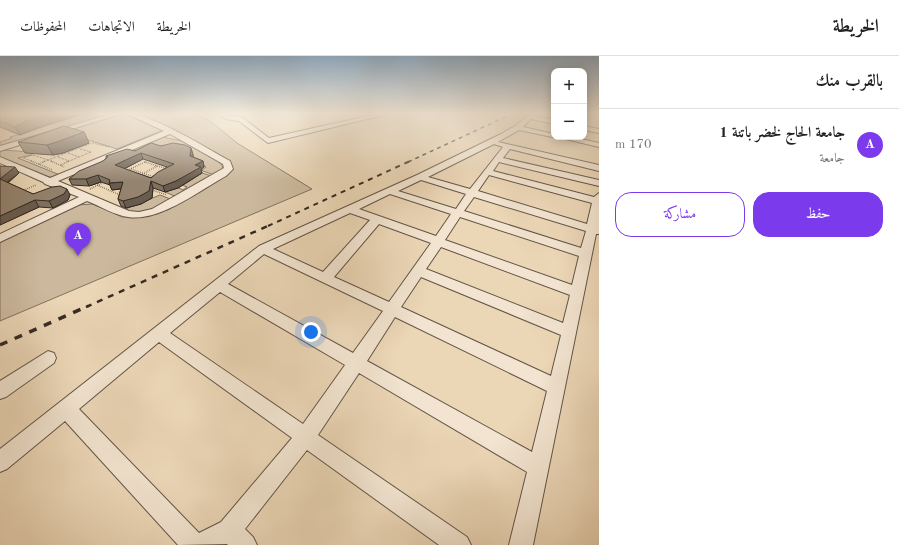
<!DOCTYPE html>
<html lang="ar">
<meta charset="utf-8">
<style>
body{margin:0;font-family:"Old Standard TT",Amiri,serif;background:#f2f2f2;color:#222;direction:rtl}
.controls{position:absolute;right:12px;top:12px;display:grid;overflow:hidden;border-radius:8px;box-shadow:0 2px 10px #0003}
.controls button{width:36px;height:36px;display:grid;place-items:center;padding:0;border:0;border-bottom:1px solid #e0e0e0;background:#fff;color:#222;font:20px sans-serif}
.you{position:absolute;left:311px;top:276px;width:14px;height:14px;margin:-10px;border:3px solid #fff;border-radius:50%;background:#1a73e8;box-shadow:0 0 0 6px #1a73e833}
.badge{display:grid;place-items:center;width:26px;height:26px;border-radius:50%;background:#7c3aed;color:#fff;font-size:13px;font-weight:700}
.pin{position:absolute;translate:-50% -33px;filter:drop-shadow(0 1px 2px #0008)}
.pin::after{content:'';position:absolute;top:21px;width:14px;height:12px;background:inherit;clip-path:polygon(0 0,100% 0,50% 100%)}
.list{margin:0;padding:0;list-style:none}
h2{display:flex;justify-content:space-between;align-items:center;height:52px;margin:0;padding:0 16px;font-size:17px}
h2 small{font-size:13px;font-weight:400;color:#767676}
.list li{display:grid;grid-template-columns:26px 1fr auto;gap:12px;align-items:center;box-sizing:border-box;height:72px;padding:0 16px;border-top:1px solid #e0e0e0}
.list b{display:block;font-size:15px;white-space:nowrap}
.list p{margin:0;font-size:13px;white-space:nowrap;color:#767676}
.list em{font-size:13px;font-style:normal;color:#767676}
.actions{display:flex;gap:8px;padding:12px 16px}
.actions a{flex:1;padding:9px 0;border:1px solid #7c3aed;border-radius:16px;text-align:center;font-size:14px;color:#7c3aed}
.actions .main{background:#7c3aed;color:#fff}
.map{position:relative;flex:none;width:599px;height:489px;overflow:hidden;direction:ltr}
header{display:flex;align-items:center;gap:24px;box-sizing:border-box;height:56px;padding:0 20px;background:#fff;border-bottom:1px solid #e0e0e0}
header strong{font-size:19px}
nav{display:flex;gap:22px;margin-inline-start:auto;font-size:14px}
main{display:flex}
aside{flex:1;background:#fff}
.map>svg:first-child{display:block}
</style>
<header>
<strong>الخريطة</strong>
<nav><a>الخريطة</a><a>الاتجاهات</a><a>المحفوظات</a></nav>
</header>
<main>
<aside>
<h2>بالقرب منك<small></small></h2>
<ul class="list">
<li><span class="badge">A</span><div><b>جامعة الحاج لخضر باتنة 1</b><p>جامعة</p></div><em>170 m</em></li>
</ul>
<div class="actions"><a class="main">حفظ</a><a>مشاركة</a></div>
</aside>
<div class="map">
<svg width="599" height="489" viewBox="0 0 599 489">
<rect width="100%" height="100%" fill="#ebd6b6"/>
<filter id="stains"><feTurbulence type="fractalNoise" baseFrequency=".005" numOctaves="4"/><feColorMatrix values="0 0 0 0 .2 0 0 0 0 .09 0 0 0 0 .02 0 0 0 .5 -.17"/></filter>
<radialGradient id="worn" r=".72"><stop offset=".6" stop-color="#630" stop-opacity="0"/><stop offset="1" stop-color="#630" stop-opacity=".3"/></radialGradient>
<path fill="#ccb99d" stroke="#807260" d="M90 57H117L0 92V86L12 82 10 81 29 76 79 58 83 59Z
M132 57H194L209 64 237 87 312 133 0 265V185L76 149 93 148 122 161H139L156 158 233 114 231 106 164 70Z
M121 58 127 59 163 74 117 93 63 76Z
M162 81 182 85 217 105 222 109 223 115 217 120 203 115 202 114 206 111 193 102V99L146 88Z
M2 94 32 96 31 99 18 102 60 119 52 122 0 101V95Z
M202 117 215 121 177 141 165 136 177 131 183 134 187 131 182 129Z
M160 139 173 144C156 153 142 160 123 154Z"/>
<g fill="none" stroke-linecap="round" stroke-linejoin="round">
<defs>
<path id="minor" d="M115 57H124L0 95V90Z
M125 57C151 57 206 92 230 105L233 113 226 120C199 135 159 166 128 161 114 159 100 150 87 145L0 186V178L79 141 45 128 43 126 0 107V101L50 122 164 75ZM170 78 223 108 224 112 152 153 139 156 129 155 58 125Z
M217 57 243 62 269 82 381 57H392L268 87 239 65 226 63Z
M535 57H543L537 60 554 64V68L531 63 523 71 554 78V81L557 82 519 74 498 86 599 109V115L510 93 503 102 599 124V130L499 106 493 115 594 141 599 137V178H596L533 489H509L527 416 359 317 318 379 467 481 471 489H439L307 394 245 473 253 481 257 489H228L227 488 178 489 65 365 7 413 0 416V393L259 190 417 119 501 78 515 70 528 60ZM494 88 503 91 470 133 428 121ZM489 119 592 147 587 168 478 135ZM421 124 466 138 456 153 398 135ZM390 138 451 158 436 180 359 153ZM474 141 586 175 581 192 464 155ZM350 157 370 164 323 216 273 193ZM460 161 579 200 572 229 445 184ZM379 168 431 187 389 246 334 221ZM441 191 570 239 563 267 426 213ZM264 198 383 255 353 297 228 228ZM421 221 561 279 551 320 401 251ZM220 236 345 309 303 368 170 277ZM395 261 547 335 532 396 367 305ZM159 286 292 382 221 466 199 477 79 353Z
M584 70 599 73V77L584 74Z
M557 81H572L599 87V91Z
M48 295 54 297 56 302 54 307 6 341 0 343V325Z"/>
</defs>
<use href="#minor" stroke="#625547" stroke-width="2"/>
<path stroke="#352a22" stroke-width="1" stroke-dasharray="0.5 1" stroke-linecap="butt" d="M80 93 91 96
M33 96V99L48 104 92 87 109 91
M68 97 79 101
M33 99 23 102 34 106
M58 101 69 105
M43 106 48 104 53 106
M67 106 91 96
M144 106H146"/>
<path stroke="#352a22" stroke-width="1.5" stroke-dasharray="0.5 1.5" stroke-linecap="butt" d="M31 105 53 114
M51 105 64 111
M39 108 45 105
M61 109 69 105
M131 113 154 121
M126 115 145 106 164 112V114
M139 120 157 110
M97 129 120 139
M90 133 104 126
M152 134 167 139
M22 135 36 129"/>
<use href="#minor" fill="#f2e4d0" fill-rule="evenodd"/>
<path stroke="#352a22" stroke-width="1.5" stroke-dasharray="4 4" stroke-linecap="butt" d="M408 106 514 57"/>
<path stroke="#352a22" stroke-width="2" stroke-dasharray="5 5" stroke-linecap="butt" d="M268 170 410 105"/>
<path stroke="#352a22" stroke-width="2.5" stroke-dasharray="6 6" stroke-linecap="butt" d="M86 251 270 169"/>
<path stroke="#352a22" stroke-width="3.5" stroke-dasharray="8 8" stroke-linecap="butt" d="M0 289 88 250"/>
</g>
<path fill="#7f715f" stroke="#352a22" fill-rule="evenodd" d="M0 57 82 58 31 74 20 79 0 71Z
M84 76 89 87 63 97 53 99 25 97 18 86Z
M161 90 191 92 193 99V101L203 105 204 111 201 113 202 117 178 132 165 136 153 132 152 142 141 148 126 152 121 150 118 143 121 133 112 134 110 129 101 126 89 130 72 129 69 123 103 105 106 102V100ZM143 103 167 111 151 122 124 113Z
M0 110 19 117 8 127 33 138 70 139 68 144 53 152 39 151 0 169Z"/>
<path fill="#685c4e" stroke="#352a22" d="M56 57H81L82 58 31 74 20 79 15 71 26 65Z
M84 76 89 87 63 97 53 99 47 89Z
M191 92 193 99 192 106 190 100Z
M141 97 143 103 118 116 115 109Z
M203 105 204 111 201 113 202 117 178 132 165 136 163 130Z
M15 111 19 117 4 129 0 123Z
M98 119 101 126 89 130 86 123Z
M151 125 153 132 152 142 141 148 126 152 123 145Z
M123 126 126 132 112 134 109 127Z
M67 133 70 139 68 144 53 152 49 145Z
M35 144 39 151 0 169V160Z"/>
<path fill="#94836f" stroke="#352a22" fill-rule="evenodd" d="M0 57H56L26 65 15 71 0 65Z
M64 70 84 76 57 86 47 89 18 86Z
M151 87 161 90 173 87 185 89 191 92 190 100 203 105 195 109 201 111 176 125 163 130 151 125 149 135 138 141 123 145 118 143 123 126 109 127 110 124 98 119 86 123H69L79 115 103 105 108 101 106 100 127 93 135 95ZM141 97 174 108 158 116 151 122 115 109Z
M0 110 15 111 0 123Z
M0 123 33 138 52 131 60 130 67 133 64 138 49 145 35 144 0 160Z"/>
<linearGradient id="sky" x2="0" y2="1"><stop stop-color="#90aac0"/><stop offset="0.46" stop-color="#f6edde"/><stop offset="1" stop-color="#f6edde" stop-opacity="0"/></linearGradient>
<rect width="599" height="125" fill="url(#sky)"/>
<rect width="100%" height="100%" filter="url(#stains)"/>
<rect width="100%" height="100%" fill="url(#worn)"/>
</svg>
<div class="controls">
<button>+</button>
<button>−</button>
</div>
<div class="you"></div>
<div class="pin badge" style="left:78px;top:200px">A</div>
</div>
</main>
